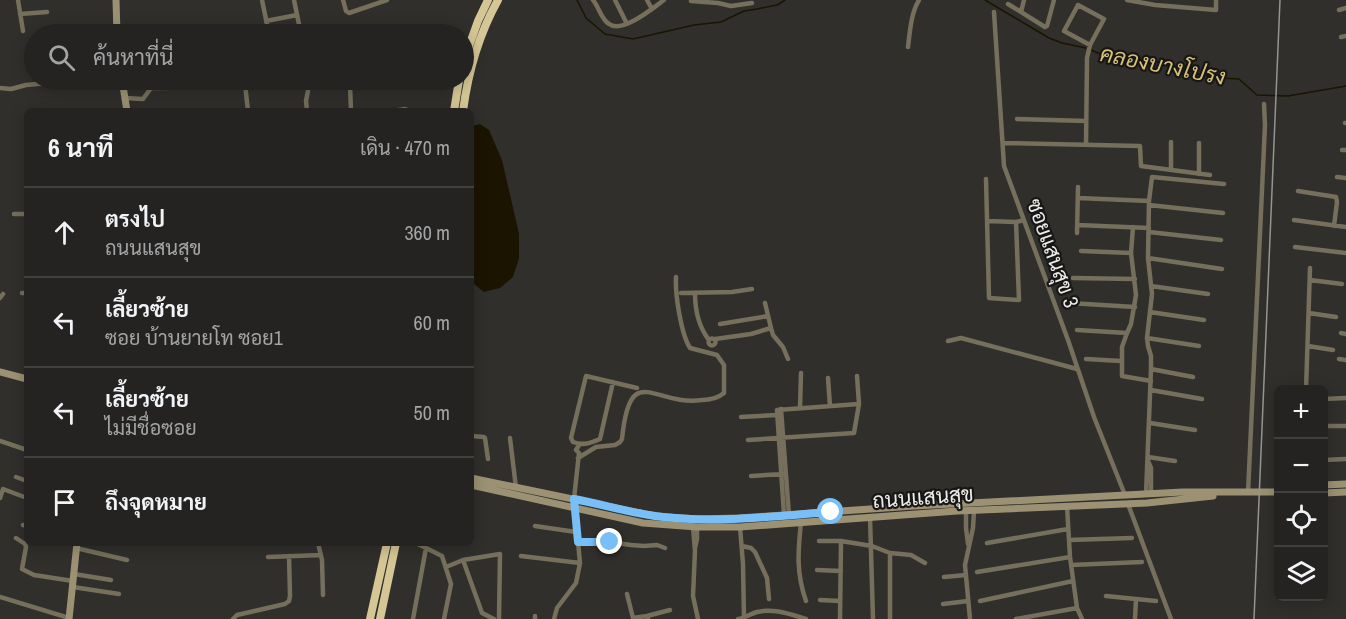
<!DOCTYPE html>
<html lang="th">
<meta charset="utf-8">
<style>
body{margin:0;font-family:"Archivo Narrow",Sarabun,sans-serif;background:#302f2e;color:#f1f3f6}
.controls{position:absolute;right:18px;bottom:18px;display:grid;overflow:hidden;border-radius:9px;box-shadow:0 3px 15px #0003}
.controls button{width:54px;height:54px;display:grid;place-items:center;padding:0;border:0;border-bottom:2px solid #41403f;background:#242321;color:#f1f3f6;font:30px sans-serif}
.stop{position:absolute;width:18px;height:18px;margin:-14px;border:4px solid #78bff7;border-radius:50%;background:#fff}
.stop.end{background:#78bff7;border-color:#fff;box-shadow:0 2px 6px #0008}
.list{margin:0;padding:0;list-style:none}
h2{display:flex;justify-content:space-between;align-items:center;height:78px;margin:0;padding:0 24px;font-size:26px}
h2 small{font-size:20px;font-weight:400;color:#a3a4a5}
.list li{display:grid;grid-template-columns:39px 1fr auto;gap:18px;align-items:center;box-sizing:border-box;height:90px;padding:0 24px;border-top:2px solid #41403f}
.list b{display:block;font-size:22px;white-space:nowrap}
.list p{margin:0;font-size:20px;white-space:nowrap;color:#a3a4a5}
.list em{font-size:20px;font-style:normal;color:#a3a4a5}
.icon{flex:none;width:33px;height:33px;fill:none;stroke:currentColor;stroke-width:2;stroke-linecap:round;stroke-linejoin:round}
.map{position:relative;flex:none;width:1346px;height:619px;overflow:hidden}
.search{position:absolute;background:#242321;box-shadow:0 3px 15px #0003;left:24px;top:24px;width:450px;height:66px;display:flex;align-items:center;gap:15px;box-sizing:border-box;padding:0 21px;border-radius:33px;color:#a3a4a5;font-size:22px}
.panel{position:absolute;background:#242321;box-shadow:0 3px 15px #0003;left:24px;top:108px;width:450px;height:438px;border-radius:9px}
.map>svg:first-child{display:block}
</style>
<div class="map">
<svg width="1346" height="619" viewBox="0 0 1346 619">
<rect width="100%" height="100%" fill="#302f2c"/>
<path fill="#1b1400" d="M480 124 489 130 502 160 519 234V258L513 277 500 288 484 292 475 285 471 277V130L472 126Z"/>
<g fill="none" stroke-linecap="round" stroke-linejoin="round">
<path stroke="#1b1400" stroke-width="1.5" d="M577 0 586 18 605 34 633 39 694 25 721 22 744 11 757 9 777 5 785 0
M985 0 1049 38 1062 43 1086 48
M1091 50 1105 56 1122 60 1158 62 1180 67 1197 74 1220 78 1239 79 1257 95 1288 96 1346 86"/>
<path stroke="#756f5b" stroke-width="4.5" d="M18 0 23 31
M262 0 269 34
M294 0 301 34
M343 0 346 11 349 13 387 0
M593 0C599 7 601 19 609 24 622 34 653 8 664 0
M615 0 627 24
M647 0 652 9
M1127 0 1155 5 1216 10V0
M691 1 718 3 731 6 752 3
M1008 4 1045 27 1047 26 1054 0
M1078 5 1104 19 1090 45 1064 31Z
M1339 10 1346 8
M994 12 1004 166 1068 340 1094 417 1125 495
M1021 12 1024 0
M20 14 47 12
M266 21 297 15
M48 34 117 28
M220 34 247 27
M1341 37 1346 36
M908 47C910 31 911 13 919 0
M245 84 248 111
M0 88 11 89 26 85 82 80
M125 98 143 99 151 88C188 87 229 90 265 80
M307 111 306 101 310 80
M351 111 350 85 354 83 373 82
M393 111 405 109 410 111
M1017 119 1086 121
M1345 123H1346
M1003 143 1140 146 1141 166 1210 175
M1086 145 1087 58 1090 45
M1342 150H1346
M1171 170V142
M1199 174V143
M1337 177 1346 178
M986 179 989 298 1019 300 1016 222
M1298 191 1336 197 1337 202 1334 226
M1078 198 1149 201
M1149 205 1223 213
M14 214H27
M1294 220 1346 227
M987 221 1016 222 1024 220
M1077 225 1149 228
M1133 227 1131 253 1136 295 1131 324 1127 333 1122 347V376L1151 381
M1149 232 1221 240
M1077 233 1078 187
M1295 247 1346 253
M1081 251 1131 253
M1148 258 1222 269
M1073 278 1135 279
M1310 280 1342 284
M1151 286 1208 294
M22 293H27
M681 293 732 292 752 289
M695 293C695 310 698 326 709 340
M0 298 3 294
M765 303 771 328
M1069 303 1135 307
M1150 312 1204 320
M1309 313 1336 317
M720 324 768 316
M1077 330 1127 333
M1341 333 1346 334
M1147 338 1199 346
M708.5 342a3.5 3.5 0 1 1 7 0a3.5 3.5 0 1 1-7 0Z
M715 339 751 334 771 328 773 335 783 347 788 359
M948 341 961 338 1077 369
M1308 346 1333 350
M1086 359 1121 361
M1339 359 1346 360
M1151 369 1193 377
M828 378 830 406
M613 382 600 439C591 443 583 446 573 442L571 438 586 376 637 388
M1151 390 1202 399
M1306 390 1310 268
M1324 399 1346 398
M800 408 801 373
M781 409 789 515
M741 417 777 415
M1150 423 1195 430
M1324 426H1346
M471 436 484 437 485 438 488 459
M510 438 516 488
M748 440 854 433 859 404 857 376
M0 441 27 450
M1148 457 1175 461
M578 458 596 447 615 445 620 442 622 439C630 359 654 407 702 400 710 400 718 398 724 393V365L717 355 690 348C681 334 675 294 676 277
M1324 460 1346 459
M1148 461 1151 468V494
M751 476 784 474
M16 477 27 481
M1248 493 1265 125 1264 104
M1146 494 1151 369V356L1148 346 1147 338 1152 294 1148 258 1149 201 1152 177 1224 184
M0 498 3 489 27 498
M1128 504 1171 619
M1067 506 1070 557 1077 608 1082 619
M966 511V528L968 544
M784 515 777 410 859 404
M870 517 873 619
M801 522C798 551 796 573 806 601
M23 525 27 526
M535 526 576 532
M693 527 695 551 693 596 698 619
M740 527 743 564 744 618
M16 538 25 544 26 547 22 569 34 575 73 581
M1069 540 1132 538
M819 541H841L872 546 890 553 911 555 925 563
M578 542H610L631 545 644 546 657 545 665 548
M318 543 322 560 323 595
M416 543 442 556 451 584 444 619
M987 543 1068 529
M742 546 751 548 755 552 767 578 769 599
M76 548 127 560
M695 548 697 539V527
M890 553V619
M521 556 580 563
M268 557 321 555
M463 560 482 613 494 619
M1071 565 1142 562
M446 567 463 560 500 554 499 619
M817 570 841 571
M977 572 1070 557
M74 574 111 580
M944 577 966 575
M73 587 119 594
M627 594 633 618 647 616
M1106 596 1156 601
M0 597 69 618
M820 600 840 601
M980 601 1073 581
M943 604 968 601
M233 619 237 615 285 604 289 601 290 596 289 556
M413 619 426 548
M535 619V616
M554 619 557 608 576 583 580 563 574 499 579 453 576 450 579 445
M648 619 647 616 670 610
M738 619C745 618 750 614 757 612 774 608 789 614 806 619
M840 619 841 541
M970 619 965 565 973 528 974 511
M1016 619 1077 608
M1135 619 1136 599"/>
<path stroke="#9c9273" stroke-width="7" d="M116 0 117 34
M122 80 127 111
M0 372 27 379
M471 478 655 516 698 519 739 518 914 506 1183 492H1278
M471 485 643 523 697 527H740L957 511 1147 503 1213 496
M1324 485 1346 484
M1324 493 1346 492
M69 619 77 543"/>
<path stroke="#d5c695" stroke-width="8" d="M464 60 478 21 488 0
M454 111 459 80
M463 111C468 73 479 34 498 0
M370 619 387 543
M380 619 396 543"/>
<path stroke="#969593" stroke-width="1.5" d="M1254 619 1280 0"/>
</g>
<g fill="none" stroke-linecap="round" stroke-linejoin="round">
<path stroke="#78bff7" stroke-width="8" d="M610 542H578L574 499C601 504 628 512 655 516 713 524 773 516 831 512"/>
</g>
<g text-anchor="middle" dominant-baseline="central" stroke-width="4.5" stroke-linejoin="round" paint-order="stroke">
<g font-size="21" fill="#edeceb" stroke="#171716">
<text transform="translate(1053 253) rotate(70)">ซอยแสนสุข 3</text>
<text transform="translate(923 497) rotate(-4)">ถนนแสนสุข</text>
</g>
<g font-size="22" font-style="italic" fill="#d8c279" stroke="#171716">
<text transform="translate(1163 65) rotate(11)">คลองบางโปรง</text>
</g>
</g>
</svg>
<div class="controls">
<button>+</button>
<button>−</button>
<button><svg class="icon" aria-label="locate" viewBox="0 0 24 24"><circle cx="12" cy="12" r="6"/><path d="M12 2v4M12 18v4M2 12h4M18 12h4"/></svg></button>
<button><svg class="icon" aria-label="layers" viewBox="0 0 24 24"><path d="M12 4l9 5-9 5-9-5zM3 14l9 5 9-5"/></svg></button>
</div>
<div class="stop" style="left:831px;top:512px"></div>
<div class="stop end" style="left:610px;top:542px"></div>
<div class="search"><svg class="icon" aria-label="search" viewBox="0 0 24 24"><circle cx="10" cy="10" r="6"/><path d="M15 15l6 6"/></svg>ค้นหาที่นี่</div>
<section class="panel">
<h2>6 นาที<small>เดิน · 470 m</small></h2>
<ul class="list">
<li><svg class="icon" aria-label="ahead" viewBox="0 0 24 24"><path d="M12 20V5M6 11l6-6 6 6"/></svg><div><b>ตรงไป</b><p>ถนนแสนสุข</p></div><em>360 m</em></li>
<li><svg class="icon" aria-label="left" viewBox="0 0 24 24"><path d="M17 20v-9H6M10 6l-5 5 5 5"/></svg><div><b>เลี้ยวซ้าย</b><p>ซอย บ้านยายโท ซอย1</p></div><em>60 m</em></li>
<li><svg class="icon" aria-label="left" viewBox="0 0 24 24"><path d="M17 20v-9H6M10 6l-5 5 5 5"/></svg><div><b>เลี้ยวซ้าย</b><p>ไม่มีชื่อซอย</p></div><em>50 m</em></li>
<li><svg class="icon" aria-label="arrive" viewBox="0 0 24 24"><path d="M6 21V4h12l-3 4 3 4H6"/></svg><div><b>ถึงจุดหมาย</b></div></li>
</ul>
</section>
</div>
